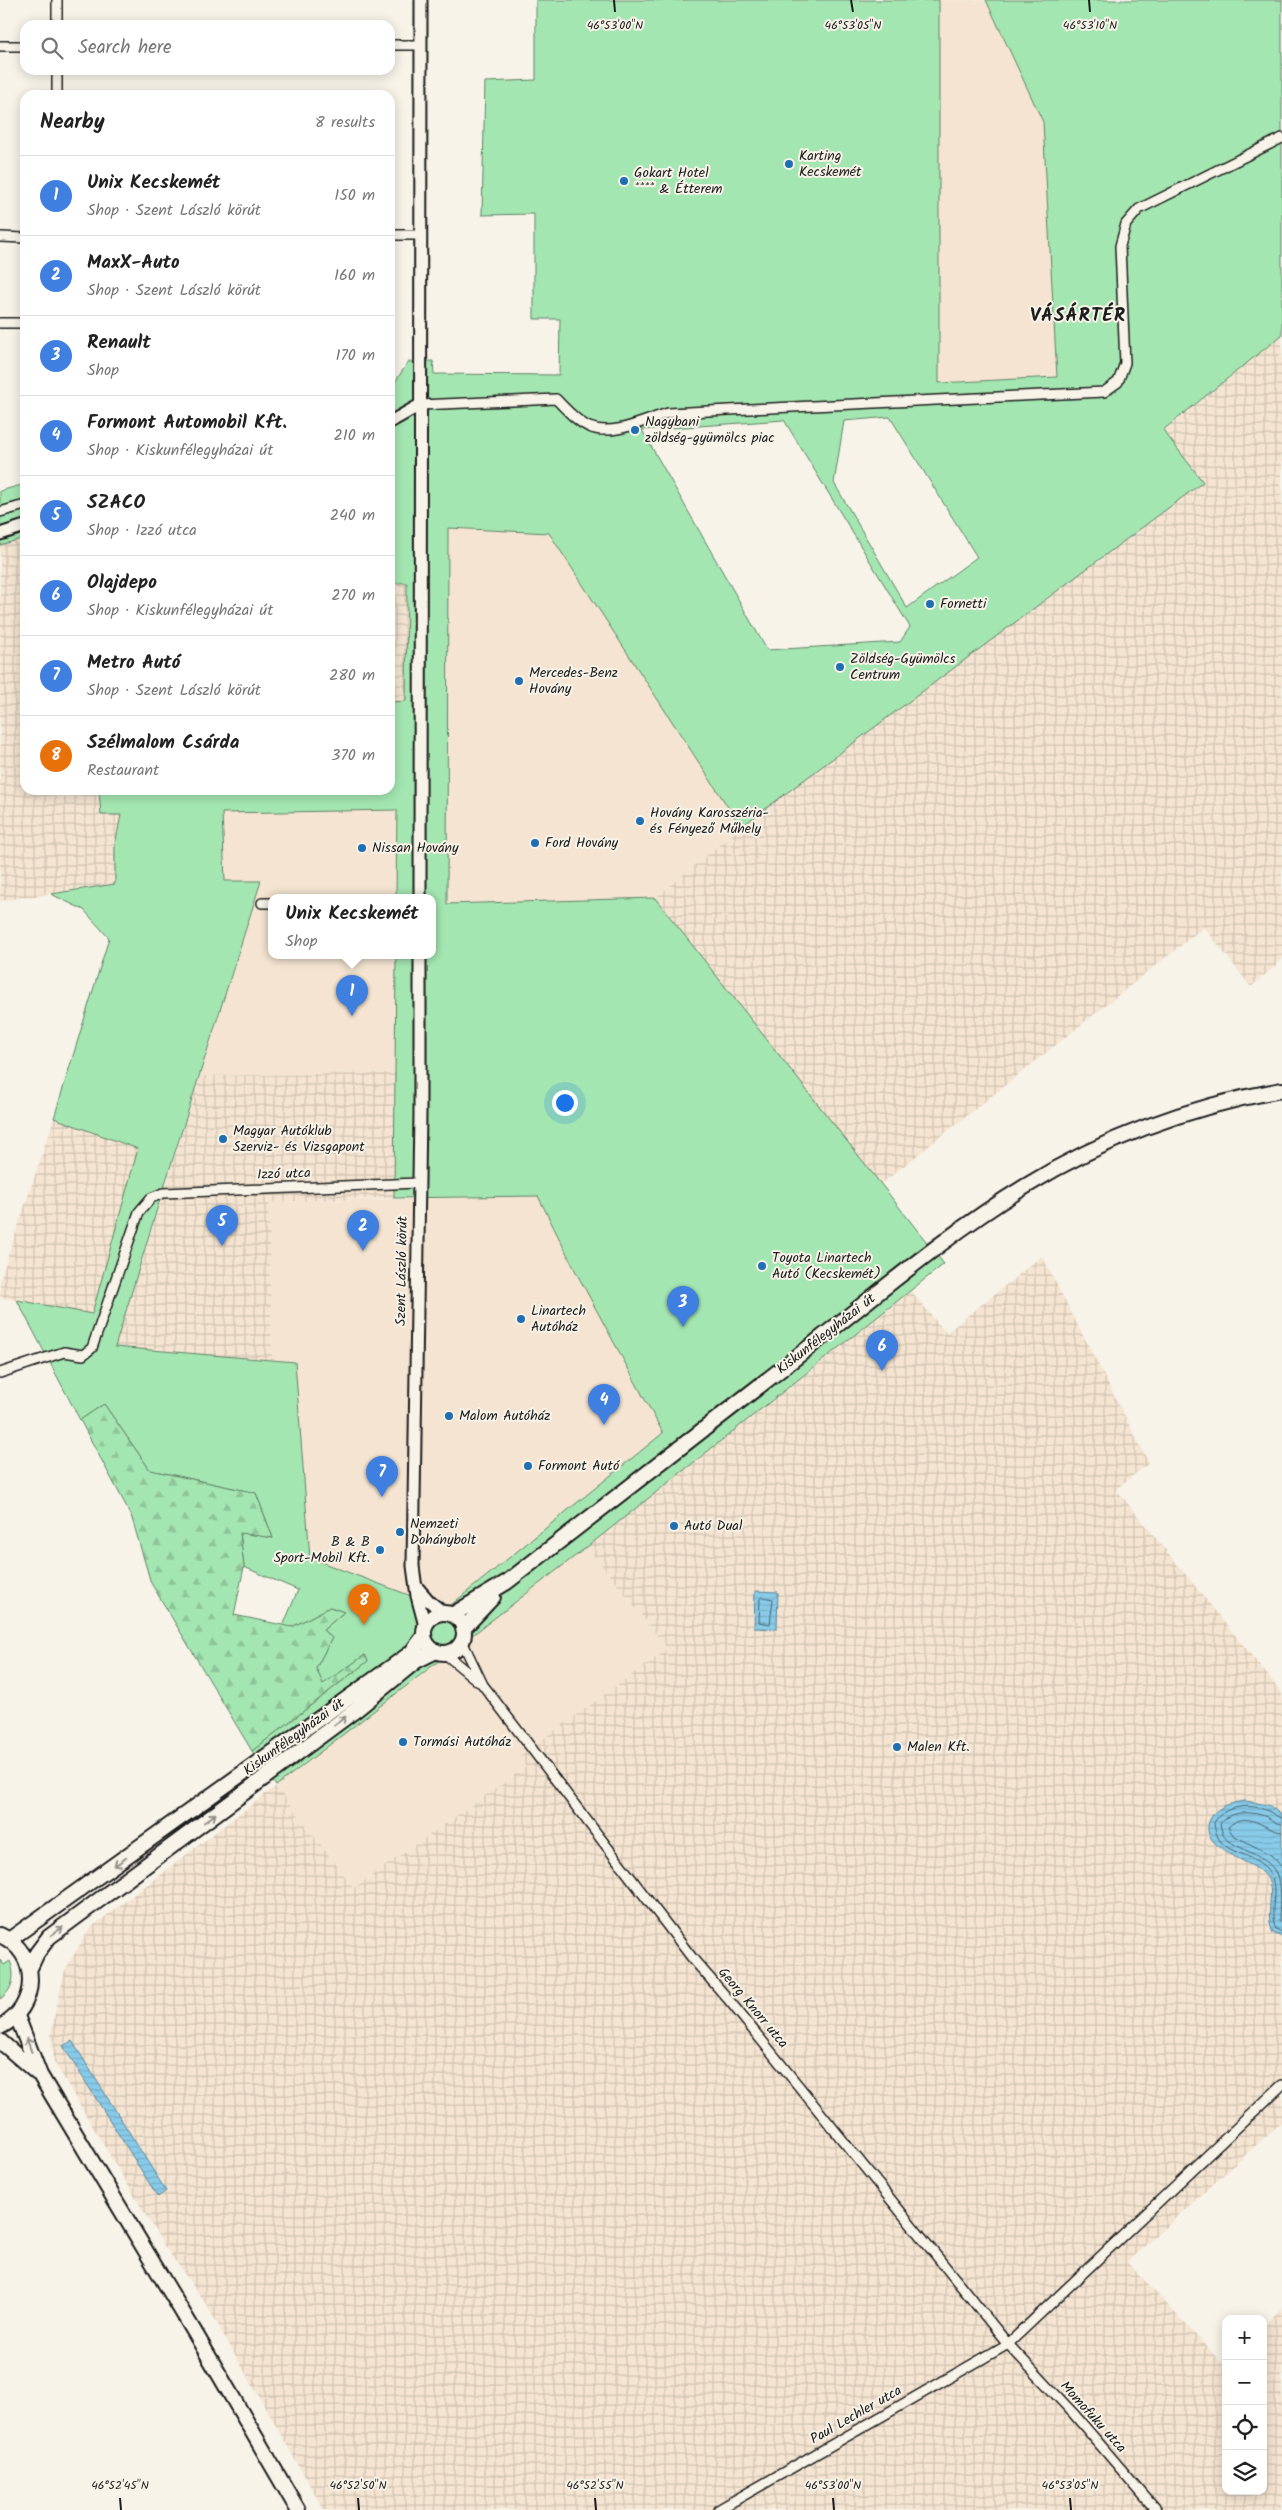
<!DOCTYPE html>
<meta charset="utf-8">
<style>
body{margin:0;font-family:Kalam,sans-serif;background:#f2f2f2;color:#222}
.controls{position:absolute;right:15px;bottom:15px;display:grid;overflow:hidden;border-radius:10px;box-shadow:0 2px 12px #0003}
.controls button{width:45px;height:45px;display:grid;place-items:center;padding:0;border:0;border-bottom:1px solid #e0e0e0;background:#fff;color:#222;font:25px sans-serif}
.you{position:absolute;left:564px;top:1102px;width:18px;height:18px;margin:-12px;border:4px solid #fff;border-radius:50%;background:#1a73e8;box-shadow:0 0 0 8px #1a73e833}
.badge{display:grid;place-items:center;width:32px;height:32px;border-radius:50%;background:#db2777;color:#fff;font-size:16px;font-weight:700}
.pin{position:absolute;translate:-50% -41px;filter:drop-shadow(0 1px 2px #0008)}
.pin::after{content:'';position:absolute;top:26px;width:18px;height:15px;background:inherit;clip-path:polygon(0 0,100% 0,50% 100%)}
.popup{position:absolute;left:268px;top:894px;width:168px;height:65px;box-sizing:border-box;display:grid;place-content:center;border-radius:10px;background:#fff;filter:drop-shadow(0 1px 4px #0005);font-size:16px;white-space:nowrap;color:#767676}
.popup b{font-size:19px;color:#222}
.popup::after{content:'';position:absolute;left:50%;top:100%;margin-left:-10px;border:10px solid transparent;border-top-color:#fff}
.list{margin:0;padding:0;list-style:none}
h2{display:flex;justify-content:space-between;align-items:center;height:65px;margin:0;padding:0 20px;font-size:21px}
h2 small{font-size:16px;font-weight:400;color:#767676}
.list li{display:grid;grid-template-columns:32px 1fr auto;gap:15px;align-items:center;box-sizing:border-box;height:80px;padding:0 20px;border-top:1px solid #e0e0e0}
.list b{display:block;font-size:19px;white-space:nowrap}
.list p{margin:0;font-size:16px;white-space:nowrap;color:#767676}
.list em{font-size:16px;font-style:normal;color:#767676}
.icon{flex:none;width:28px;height:28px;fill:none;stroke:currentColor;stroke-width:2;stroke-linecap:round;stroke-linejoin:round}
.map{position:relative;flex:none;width:1282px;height:2510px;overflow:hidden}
.search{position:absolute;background:#fff;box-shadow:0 2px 12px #0003;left:20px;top:20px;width:375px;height:55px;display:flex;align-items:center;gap:12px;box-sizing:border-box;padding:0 18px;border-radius:15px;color:#767676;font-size:19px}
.panel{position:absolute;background:#fff;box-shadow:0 2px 12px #0003;left:20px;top:90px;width:375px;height:705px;border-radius:15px}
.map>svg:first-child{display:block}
</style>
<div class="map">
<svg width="1282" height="2510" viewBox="0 0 1282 2510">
<defs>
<pattern id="industrial-grid" width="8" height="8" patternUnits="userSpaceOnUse" patternTransform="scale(1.25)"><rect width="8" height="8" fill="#f4e4d1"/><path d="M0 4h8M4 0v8" fill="none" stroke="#d1c3b3"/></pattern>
<pattern id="forest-firs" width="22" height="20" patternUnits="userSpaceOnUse" patternTransform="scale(1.25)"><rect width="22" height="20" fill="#a4e6b1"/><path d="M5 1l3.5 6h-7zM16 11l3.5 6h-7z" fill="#8dc598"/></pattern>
<pattern id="water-rules" width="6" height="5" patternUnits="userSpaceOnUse" patternTransform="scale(1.25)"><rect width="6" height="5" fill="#88cbe9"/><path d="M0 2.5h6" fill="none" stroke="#75aec7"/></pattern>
</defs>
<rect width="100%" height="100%" fill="#f7f3e8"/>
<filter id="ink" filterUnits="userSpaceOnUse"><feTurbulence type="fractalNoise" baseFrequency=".02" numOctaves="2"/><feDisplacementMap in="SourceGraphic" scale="10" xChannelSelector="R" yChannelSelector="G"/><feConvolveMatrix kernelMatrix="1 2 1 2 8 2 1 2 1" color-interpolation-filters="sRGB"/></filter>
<g filter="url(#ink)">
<path fill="#f4e4d1" d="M939 0H986L1043 122 1057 377 938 383Z
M448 528 549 533 741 827 655 898 447 904Z
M397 809 396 897H272V955H396L395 1073 200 1076 261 881H225L221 812Z
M538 1196 577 1274 663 1433 446 1609 310 1558 295 1362 272 1360 269 1202Z
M587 1547 668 1649 519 1757 526 1767 354 1888 276 1786Z"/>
<path fill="url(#industrial-grid)" d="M1282 335V960L1251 987 1204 927 880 1185 655 898 741 827 1202 482 1163 431Z
M25 538V790H99L101 814H121L115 845V884L0 901V545Z
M390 583H407L406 701 390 702Z
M395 1073 394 1198 269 1202 272 1360 115 1347 200 1076Z
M54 1118 139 1149 92 1315 0 1297V1280Z
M1042 1256 1149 1463 1116 1489 1282 1693V2122L1127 2262 1222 2363 1226 2360V2491H1263V2326L1282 2308V2510H324L206 2304 163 2244 54 2062 51 2032 65 1970 89 1929 276 1786 354 1888 526 1767 518 1757 668 1649 587 1547 911 1291 946 1333Z"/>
<path fill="#a4e6b1" stroke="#608166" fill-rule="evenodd" d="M536 0H939V383L1057 377 1043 122 986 0H1282V335L1163 430 1203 482 741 827 549 533 448 528 447 904 655 898 944 1264 587 1547 276 1786 252 1751 368 1661 365 1655 323 1685 316 1668 332 1638 323 1630 344 1612 330 1607 292 1627 283 1626 298 1590 244 1567 240 1532 273 1538 256 1493 150 1470 104 1404 80 1420 17 1300 92 1314 138 1149 54 1118 109 938 84 910 51 894 115 884V845L121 815H101L99 790H390V702L406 701 407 583H390V390L408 362 433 361 434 374 559 375 560 319H534V214L482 215 485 82 536 80ZM890 417 977 557 907 608 834 483 844 421ZM784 420 910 627 900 642 767 650 642 430ZM397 810 396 897H432V955H396L394 1198 538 1196 577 1274 663 1433 446 1609 310 1558 295 1362 115 1347 157 1209 261 881H225L222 813Z
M25 484V538L0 545V491Z
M0 1960 4 1965 10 1961C16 1976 13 1990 0 1999Z"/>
<path fill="url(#forest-firs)" stroke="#608166" d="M104 1404 150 1470 256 1493 273 1538 240 1533 244 1567 234 1615 292 1627 330 1607 344 1612 323 1630 332 1638 316 1668 323 1684 365 1655 368 1661 252 1751 151 1583 131 1515 80 1420Z"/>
<path fill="url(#water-rules)" stroke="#5d8597" d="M755 1591 778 1592 777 1629 754 1628Z
M1246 1801 1268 1805 1282 1815V1937L1273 1933C1264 1914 1276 1891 1267 1877 1255 1860 1191 1848 1212 1816 1218 1806 1234 1802 1246 1801Z
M72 2041 166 2191 158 2197 63 2046Z"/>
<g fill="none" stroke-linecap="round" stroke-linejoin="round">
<path stroke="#47626e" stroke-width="1" d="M762 1597 773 1599 770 1624 759 1622 760 1599Z
M1282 1818C1276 1817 1273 1813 1268 1811 1251 1803 1223 1805 1214 1823 1217 1857 1249 1849 1267 1869 1282 1888 1267 1910 1276 1929L1282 1932
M1282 1824C1274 1824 1271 1818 1264 1816 1252 1811 1227 1811 1220 1824L1223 1835 1228 1841C1277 1867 1282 1861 1279 1921L1282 1925
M1282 1832C1264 1831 1249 1808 1228 1827L1233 1835 1271 1855 1282 1867"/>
<defs>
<path id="minor" d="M57 25V0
M390 45H420
M0 46H25
M57 95V70
M390 235H420
M0 237 25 238
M0 323H25
M420 405 556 399C566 409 576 421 589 427 613 437 645 420 668 413L1104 392 1118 382 1125 363 1120 246 1126 224 1139 209 1282 138
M0 512 25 505
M262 903H272
M0 1373 64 1352 83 1355 92 1348 139 1212 151 1198 163 1193 418 1183
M462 1641 483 1685 693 1959 728 1999 1008 2344 1073 2413 1156 2510
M444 1653 479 1682
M718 2510 1008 2344 1282 2085"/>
<path id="tertiary" d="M390 422 420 405
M0 534 25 526
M420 897 421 0
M420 955V1114L413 1566 417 1596 425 1626
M416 1586 429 1601 444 1613"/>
<path id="primary" d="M424 1633a20 20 0 1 1 40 0a20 20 0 1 1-40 0Z
M452 1615 507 1582C604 1507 701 1432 798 1356 873 1298 945 1235 1026 1186 1104 1138 1192 1106 1282 1090
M463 1629 493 1597
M0 1935C41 1953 39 2008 0 2027
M9 1940 411 1653 424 1636
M29 1970 37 1953 49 1937 357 1709 416 1661 436 1651
M17 2016 40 2075 195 2333 298 2510
M0 2041 37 2073"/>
</defs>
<use href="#minor" stroke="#1c1c1c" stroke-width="12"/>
<use href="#tertiary" stroke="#1c1c1c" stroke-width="15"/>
<use href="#primary" stroke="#1c1c1c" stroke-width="18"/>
<use href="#minor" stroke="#f7f3e8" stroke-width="9"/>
<use href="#tertiary" stroke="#f7f3e8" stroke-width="11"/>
<use href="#primary" stroke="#f7f3e8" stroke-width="14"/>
</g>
<defs><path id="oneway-shaft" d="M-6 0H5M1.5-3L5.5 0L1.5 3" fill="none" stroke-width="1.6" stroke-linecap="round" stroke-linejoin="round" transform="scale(1.25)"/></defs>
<g stroke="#94928c">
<use href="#oneway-shaft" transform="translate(340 1721) rotate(-37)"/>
<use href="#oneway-shaft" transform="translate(210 1818) rotate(-37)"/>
<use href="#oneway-shaft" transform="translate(120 1862) rotate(145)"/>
<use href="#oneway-shaft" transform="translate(57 1931) rotate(-36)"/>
<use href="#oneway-shaft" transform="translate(29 2045) rotate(-110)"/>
</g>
</g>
<path fill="none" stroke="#1c1c1c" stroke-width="2" d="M614 0 615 12M851 0 853 12M1089 0 1090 12M120 2498 121 2510M358 2498 359 2510M595 2498 596 2510M833 2498 834 2510M1070 2498 1071 2510"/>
<g fill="#1f6fb2" stroke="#f7f3e8" stroke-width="2">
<circle cx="789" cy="164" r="5"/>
<circle cx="624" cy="181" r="5"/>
<circle cx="635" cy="430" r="5"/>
<circle cx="930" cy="604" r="5"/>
<circle cx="840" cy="667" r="5"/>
<circle cx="519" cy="681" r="5"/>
<circle cx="640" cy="821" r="5"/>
<circle cx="535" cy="843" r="5"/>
<circle cx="362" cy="848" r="5"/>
<circle cx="223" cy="1139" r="5"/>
<circle cx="762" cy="1266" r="5"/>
<circle cx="521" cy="1319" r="5"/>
<circle cx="449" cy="1416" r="5"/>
<circle cx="528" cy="1466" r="5"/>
<circle cx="674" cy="1526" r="5"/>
<circle cx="400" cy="1532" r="5"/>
<circle cx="380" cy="1550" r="5"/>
<circle cx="403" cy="1742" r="5"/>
<circle cx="897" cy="1747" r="5"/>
</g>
<g text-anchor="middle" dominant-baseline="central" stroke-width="4" stroke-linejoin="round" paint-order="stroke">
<g font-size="14" fill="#1c1c1c" stroke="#f7f3e8" text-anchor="start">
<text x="799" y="156">Karting<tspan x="799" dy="16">Kecskemét</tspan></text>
<text x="634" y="173">Gokart Hotel<tspan x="634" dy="16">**** &amp; Étterem</tspan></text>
<text x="645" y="422">Nagybani<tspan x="645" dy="16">zöldség-gyümölcs piac</tspan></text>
<text x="940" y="604">Fornetti</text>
<text x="850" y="659">Zöldség-Gyümölcs<tspan x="850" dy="16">Centrum</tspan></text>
<text x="529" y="673">Mercedes-Benz<tspan x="529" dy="16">Hovány</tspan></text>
<text x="650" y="813">Hovány Karosszéria-<tspan x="650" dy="16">és Fényező Műhely</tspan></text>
<text x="545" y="843">Ford Hovány</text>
<text x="372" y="848">Nissan Hovány</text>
<text x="233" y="1131">Magyar Autóklub<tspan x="233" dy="16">Szerviz- és Vizsgapont</tspan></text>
<text x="772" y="1258">Toyota Linartech<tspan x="772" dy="16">Autó (Kecskemét)</tspan></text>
<text x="531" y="1311">Linartech<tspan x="531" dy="16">Autóház</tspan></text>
<text x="459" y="1416">Malom Autóház</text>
<text x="538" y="1466">Formont Autó</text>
<text x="410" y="1524">Nemzeti<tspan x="410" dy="16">Dohánybolt</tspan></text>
<text x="684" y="1526">Autó Dual</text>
<text x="370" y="1542" text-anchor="end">B &amp; B<tspan x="370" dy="16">Sport-Mobil Kft.</tspan></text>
<text x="413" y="1742">Tormási Autóház</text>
<text x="907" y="1747">Malen Kft.</text>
</g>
<g font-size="14" fill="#1c1c1c" stroke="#f7f3e8">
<text transform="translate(284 1174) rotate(-2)">Izzó utca</text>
<text transform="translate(402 1271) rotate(-89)">Szent László körút</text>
<text transform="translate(826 1334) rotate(-38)">Kiskunfélegyházai út</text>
<text transform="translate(294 1737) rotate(-36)">Kiskunfélegyházai út</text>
<text transform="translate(753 2008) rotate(50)">Georg Knorr utca</text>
<text transform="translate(856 2415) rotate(-30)">Paul Lechler utca</text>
<text transform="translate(1093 2417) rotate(48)">Momofuku utca</text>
</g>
<g font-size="19" font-weight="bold" letter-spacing="1" fill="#1c1c1c" stroke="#f7f3e8">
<text x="1078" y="316">VÁSÁRTÉR</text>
</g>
</g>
<g font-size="12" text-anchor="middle" fill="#1c1c1c" stroke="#f7f3e8" stroke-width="4" stroke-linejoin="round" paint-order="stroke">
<text x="615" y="29">46°53'00"N</text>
<text x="853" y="29">46°53'05"N</text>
<text x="1090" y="29">46°53'10"N</text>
<text x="120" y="2489">46°52'45"N</text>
<text x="358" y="2489">46°52'50"N</text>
<text x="595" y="2489">46°52'55"N</text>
<text x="833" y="2489">46°53'00"N</text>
<text x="1070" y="2489">46°53'05"N</text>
</g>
</svg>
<div class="controls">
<button>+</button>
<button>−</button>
<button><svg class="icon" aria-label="locate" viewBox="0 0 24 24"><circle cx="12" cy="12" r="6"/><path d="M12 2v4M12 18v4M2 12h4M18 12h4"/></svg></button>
<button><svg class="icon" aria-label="layers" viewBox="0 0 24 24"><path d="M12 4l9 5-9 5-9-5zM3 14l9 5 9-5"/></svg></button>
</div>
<div class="you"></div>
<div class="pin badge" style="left:352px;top:1016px;background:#3f7fe0">1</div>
<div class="popup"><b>Unix Kecskemét</b>Shop</div>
<div class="pin badge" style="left:363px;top:1251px;background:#3f7fe0">2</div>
<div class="pin badge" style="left:683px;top:1327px;background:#3f7fe0">3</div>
<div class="pin badge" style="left:604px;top:1425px;background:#3f7fe0">4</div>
<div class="pin badge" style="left:222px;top:1246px;background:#3f7fe0">5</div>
<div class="pin badge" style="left:882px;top:1371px;background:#3f7fe0">6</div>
<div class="pin badge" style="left:382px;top:1497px;background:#3f7fe0">7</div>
<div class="pin badge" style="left:364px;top:1625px;background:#e8710a">8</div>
<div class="search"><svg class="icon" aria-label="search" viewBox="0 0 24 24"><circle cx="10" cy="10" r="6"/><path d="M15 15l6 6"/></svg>Search here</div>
<section class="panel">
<h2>Nearby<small>8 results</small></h2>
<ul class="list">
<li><span class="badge" style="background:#3f7fe0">1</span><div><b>Unix Kecskemét</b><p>Shop · Szent László körút</p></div><em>150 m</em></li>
<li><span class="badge" style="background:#3f7fe0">2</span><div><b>MaxX-Auto</b><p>Shop · Szent László körút</p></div><em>160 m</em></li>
<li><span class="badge" style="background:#3f7fe0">3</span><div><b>Renault</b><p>Shop</p></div><em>170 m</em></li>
<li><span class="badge" style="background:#3f7fe0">4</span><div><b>Formont Automobil Kft.</b><p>Shop · Kiskunfélegyházai út</p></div><em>210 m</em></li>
<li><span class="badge" style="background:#3f7fe0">5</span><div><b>SZACO</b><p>Shop · Izzó utca</p></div><em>240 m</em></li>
<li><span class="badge" style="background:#3f7fe0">6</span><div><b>Olajdepo</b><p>Shop · Kiskunfélegyházai út</p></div><em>270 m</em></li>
<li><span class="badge" style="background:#3f7fe0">7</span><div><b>Metro Autó</b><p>Shop · Szent László körút</p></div><em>280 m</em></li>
<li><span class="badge" style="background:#e8710a">8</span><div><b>Szélmalom Csárda</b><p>Restaurant</p></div><em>370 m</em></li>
</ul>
</section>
</div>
